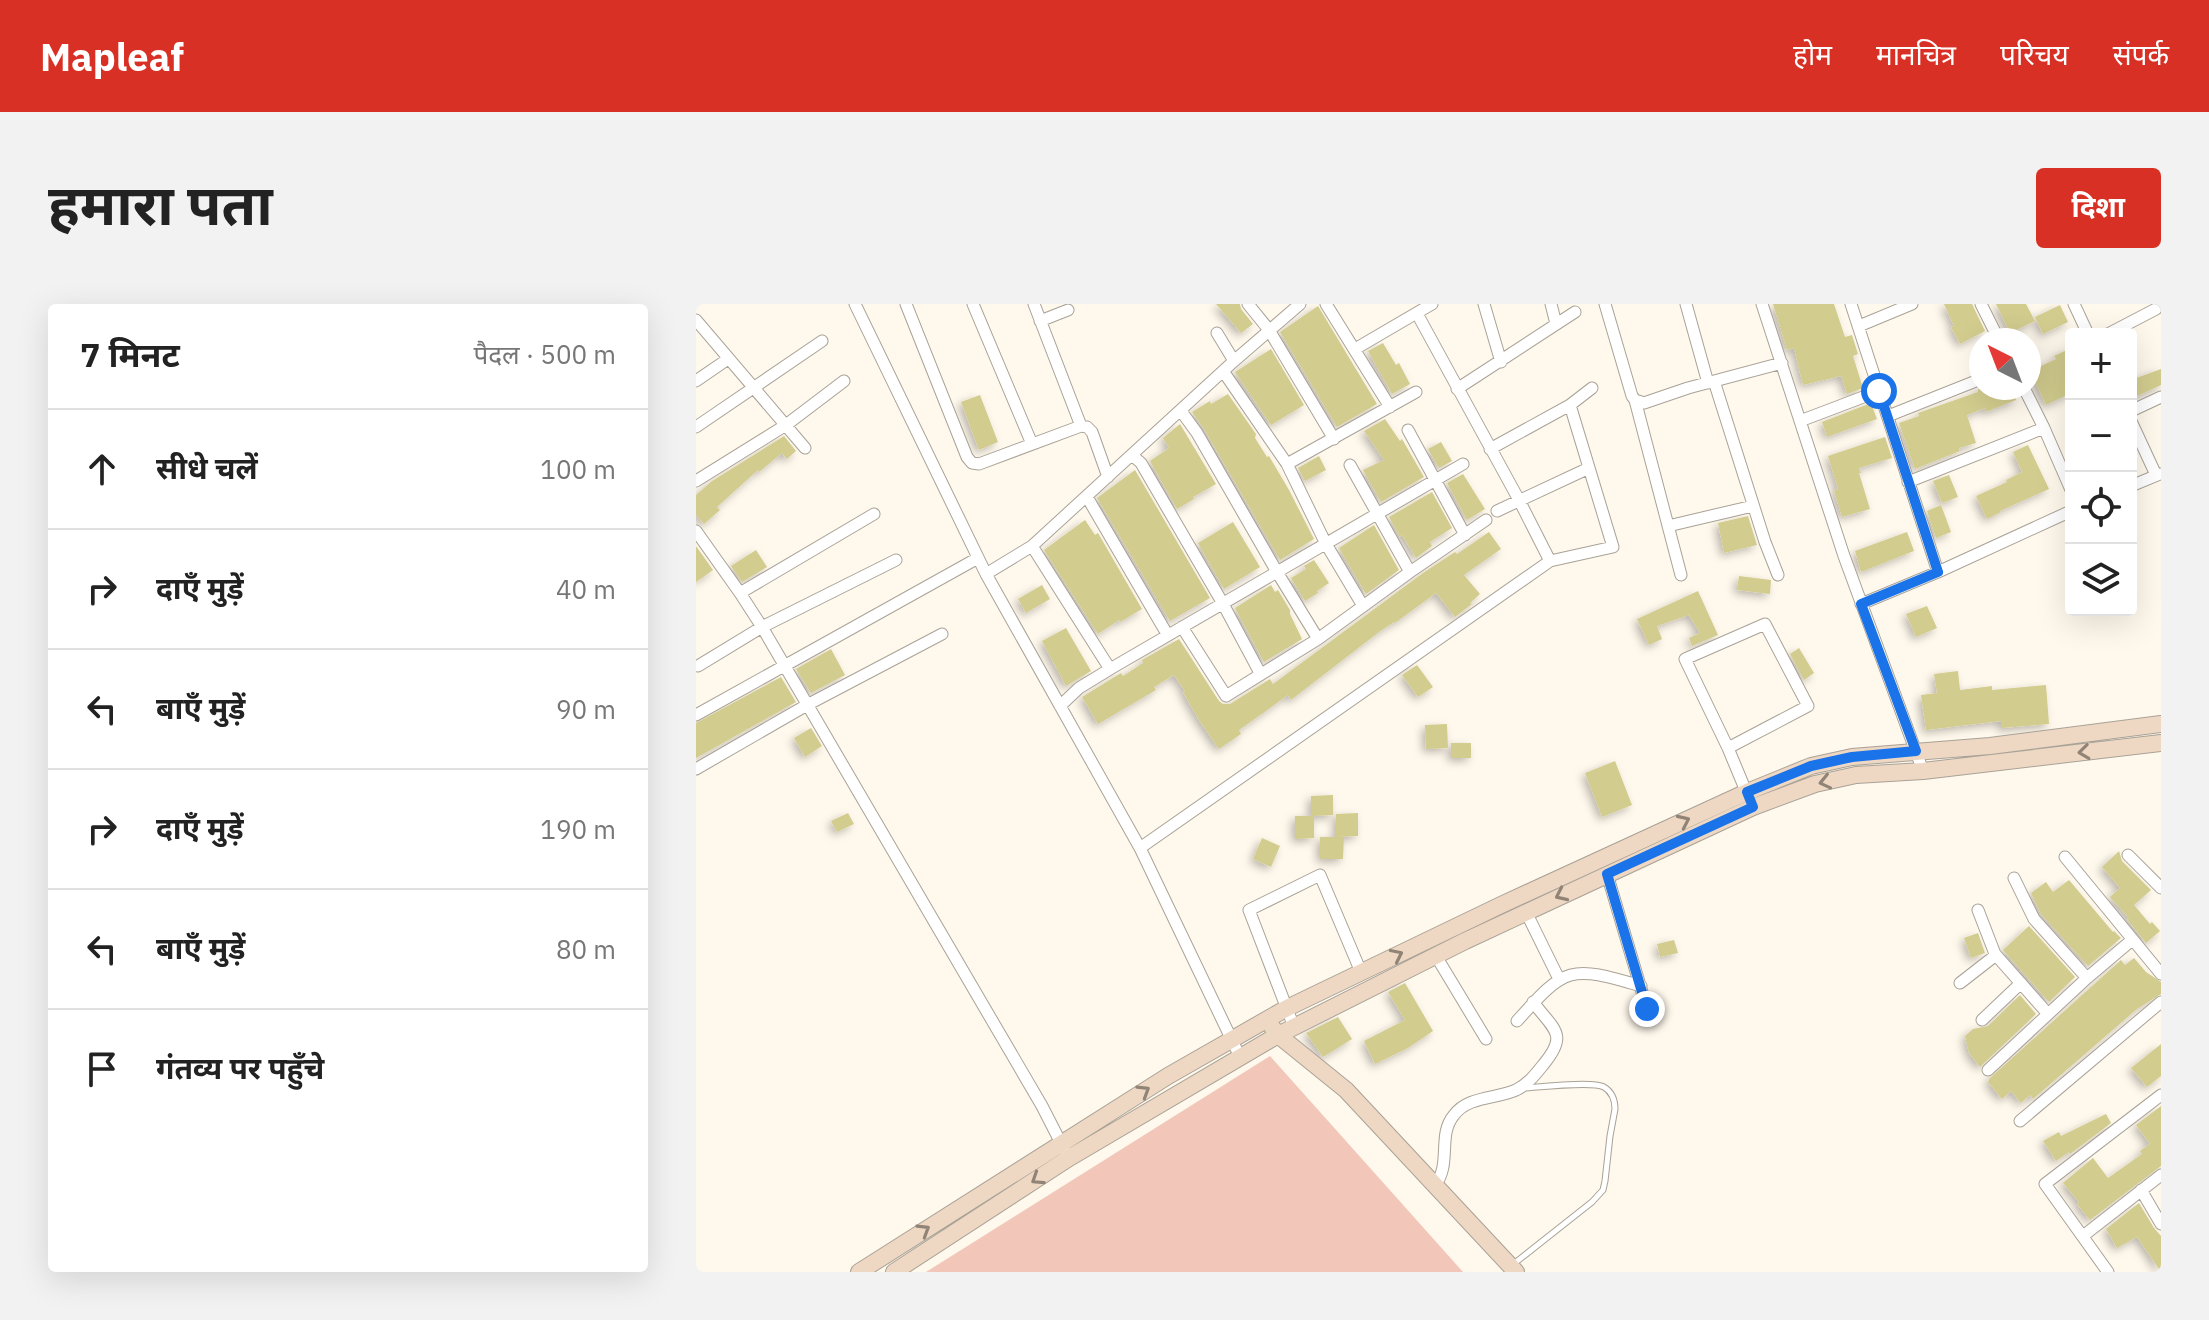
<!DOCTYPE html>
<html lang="hi">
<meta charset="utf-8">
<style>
body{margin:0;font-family:"IBM Plex Sans","Noto Sans Devanagari",sans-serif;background:#f2f2f2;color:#222}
.controls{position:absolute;right:24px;top:24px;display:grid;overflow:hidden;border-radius:8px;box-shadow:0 8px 32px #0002}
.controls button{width:72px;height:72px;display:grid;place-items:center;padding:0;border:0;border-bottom:2px solid #e0e0e0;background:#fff;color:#222;font:40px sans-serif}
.compass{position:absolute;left:1273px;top:24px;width:72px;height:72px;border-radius:50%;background:#fff;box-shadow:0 8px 32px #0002;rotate:318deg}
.stop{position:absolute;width:24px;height:24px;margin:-18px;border:6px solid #1a73e8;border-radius:50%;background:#fff}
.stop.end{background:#1a73e8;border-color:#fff;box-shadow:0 2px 8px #0008}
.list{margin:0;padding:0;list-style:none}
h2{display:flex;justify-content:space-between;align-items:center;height:104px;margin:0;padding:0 32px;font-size:34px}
h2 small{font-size:26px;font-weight:400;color:#767676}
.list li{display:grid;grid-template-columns:52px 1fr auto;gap:24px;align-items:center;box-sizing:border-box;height:120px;padding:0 32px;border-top:2px solid #e0e0e0}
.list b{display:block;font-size:30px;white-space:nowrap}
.list em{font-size:26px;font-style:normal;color:#767676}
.icon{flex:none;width:44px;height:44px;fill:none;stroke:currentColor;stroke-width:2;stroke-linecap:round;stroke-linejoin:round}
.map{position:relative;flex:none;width:1465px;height:968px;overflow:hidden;border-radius:8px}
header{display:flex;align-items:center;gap:48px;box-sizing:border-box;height:112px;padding:0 40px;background:#d93025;color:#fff}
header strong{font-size:38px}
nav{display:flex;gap:44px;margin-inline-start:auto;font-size:28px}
.intro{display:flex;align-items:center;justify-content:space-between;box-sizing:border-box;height:192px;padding:0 48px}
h1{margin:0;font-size:56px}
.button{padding:20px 36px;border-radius:8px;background:#d93025;color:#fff;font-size:28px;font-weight:700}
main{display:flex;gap:48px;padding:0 48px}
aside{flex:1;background:#fff;border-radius:8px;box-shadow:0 8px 32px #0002}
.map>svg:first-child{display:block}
</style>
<header>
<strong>Mapleaf</strong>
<nav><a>होम</a><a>मानचित्र</a><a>परिचय</a><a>संपर्क</a></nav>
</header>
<div class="intro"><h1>हमारा पता</h1><a class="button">दिशा</a></div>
<main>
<aside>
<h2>7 मिनट<small>पैदल · 500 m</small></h2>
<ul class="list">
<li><svg class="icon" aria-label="ahead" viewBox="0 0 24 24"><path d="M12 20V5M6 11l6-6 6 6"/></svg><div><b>सीधे चलें</b></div><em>100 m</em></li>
<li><svg class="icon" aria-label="right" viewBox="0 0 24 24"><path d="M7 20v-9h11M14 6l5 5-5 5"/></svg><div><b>दाएँ मुड़ें</b></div><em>40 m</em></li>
<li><svg class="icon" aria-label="left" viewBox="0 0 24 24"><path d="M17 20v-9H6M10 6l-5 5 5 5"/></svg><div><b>बाएँ मुड़ें</b></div><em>90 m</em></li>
<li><svg class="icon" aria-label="right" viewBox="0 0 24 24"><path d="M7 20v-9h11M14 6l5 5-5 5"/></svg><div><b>दाएँ मुड़ें</b></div><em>190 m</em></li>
<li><svg class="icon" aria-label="left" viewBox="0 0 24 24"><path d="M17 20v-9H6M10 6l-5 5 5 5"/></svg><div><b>बाएँ मुड़ें</b></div><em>80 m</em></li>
<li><svg class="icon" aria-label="arrive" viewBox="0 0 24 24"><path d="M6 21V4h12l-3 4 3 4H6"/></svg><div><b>गंतव्य पर पहुँचे</b></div></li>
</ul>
</aside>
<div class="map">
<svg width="1465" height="968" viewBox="0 0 1465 968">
<defs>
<filter id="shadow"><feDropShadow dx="-3.5" dy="3.5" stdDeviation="4" flood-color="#0004"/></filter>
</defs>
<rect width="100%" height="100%" fill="#fff8ec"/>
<path fill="#f2c7b9" d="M574 752 767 968H230Z"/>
<path fill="#d2cc8e" filter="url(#shadow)" d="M520 0H544L545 5 557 20 545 29Z
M1077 0H1138L1149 33 1156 31 1162 50 1157 52 1167 84 1151 90 1145 72 1107 81 1098 44 1091 46Z
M1248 0H1276L1289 27 1264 40 1255 23 1258 22Z
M1300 0H1330L1339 17 1314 29Z
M1364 1 1372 18 1347 30 1339 13Z
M622 2 681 100 641 123 584 28Z
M687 39 700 61 703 59 714 80 696 90 672 47Z
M1375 44V89L1350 101 1334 67 1360 55 1358 52Z
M575 45 608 101 575 121 539 68Z
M1465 65V81L1435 95V76Z
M1285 84H1316L1320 96 1290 108 1289 104 1271 111 1280 139 1263 144 1264 147 1219 165 1203 119 1223 112 1222 109 1282 88V85Z
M532 90 560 130 559 134 571 153 573 152 593 186 618 235 584 256 508 125 496 108 514 97 515 100Z
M284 91 302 138 283 146 265 98Z
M1175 99 1181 115 1131 133 1126 118Z
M689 115 704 137 706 135 728 173 685 198 667 166 688 156 668 127Z
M484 120 520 180 497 193 498 195 481 205 454 157 473 144 467 134Z
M88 132 100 147 91 155 86 149 63 168 62 166 21 203 24 206 8 220 0 211V191L16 177Z
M1189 133 1196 154 1163 164 1165 169H1163L1174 205 1146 213 1138 187 1142 185 1132 152Z
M745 138 756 157 743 164 732 145Z
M1332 141 1353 185 1304 207 1305 208 1291 215 1280 192 1311 178 1310 176 1326 168 1317 148Z
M623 152 630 166 609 177 602 164Z
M439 166 514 294 474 317 401 194Z
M767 170 789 205 771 216 751 179Z
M1253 171 1262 193 1246 199 1237 177Z
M736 188 756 224 734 238 736 242 720 254 706 231 704 233 693 213Z
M1245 201 1255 228 1240 234 1231 207Z
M1052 212 1061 241 1028 249 1022 219Z
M389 216 399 231 402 229 446 305 424 318 423 316 402 330 348 246Z
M537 218 564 263 528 285 502 239Z
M678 221 703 266 670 290 643 244Z
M793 228 805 245 768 271 784 290 774 299 776 300 759 313 740 289 699 319 698 318 683 328 595 396 592 391 567 409 543 426 545 430 523 445 503 416 487 388 489 387 478 371 458 383 460 386 402 420 386 393 425 369 427 372 447 359 446 356 483 335 523 397 527 400H534L574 375 577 380 727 269 759 248 761 250Z
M1211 228 1218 247 1165 268 1159 247Z
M0 242 17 266 0 278Z
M60 246 71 263 46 278 35 262Z
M618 256 633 279 621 287 622 289 609 297 595 274 610 265 608 262Z
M1043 272 1075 276 1074 290 1041 286Z
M346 281 354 295 330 309 322 295Z
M575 281 579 288 582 286 594 306V310L606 335 568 358 539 304Z
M1002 287 1022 331 996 342 993 334 1004 329 993 311 961 322 966 335 953 341 941 315Z
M1231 302 1241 324 1220 333 1210 310Z
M370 324 395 367 370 382 346 337Z
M1103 344 1118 369 1108 376 1094 350Z
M135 345 149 371 115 389 100 365Z
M721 361 737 383 722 393 706 371Z
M1262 367 1264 386 1296 382V386L1350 381 1353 420 1305 424V417L1230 426 1225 391 1241 389 1238 370Z
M85 373 100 398 0 454V419Z
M751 420 752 444 730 445 729 421Z
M115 424 126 442 109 453 98 434Z
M755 439H775V454H755Z
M919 457 936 501 906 513 889 469Z
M637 491V511L615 512V492Z
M152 509 158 520 141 528 135 517Z
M662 509V532L640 533V510Z
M599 512H618V534L599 535Z
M624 533H648L647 555H624Z
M566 534 584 542 575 563 557 555Z
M1423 547 1426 557 1455 586 1438 601 1454 620 1456 618 1464 627 1450 639 1431 615 1433 614 1414 593 1424 584 1406 563Z
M1373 576 1417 628 1418 627 1425 634 1392 662 1345 610 1335 589 1350 578 1357 588Z
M1333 622 1379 673 1353 698 1307 646Z
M1282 629 1289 649 1275 654 1268 634Z
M978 636 982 649 964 653 961 640Z
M1438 654 1450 668 1465 678V690L1441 705 1337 795 1334 791 1325 799 1315 787 1306 795 1292 778 1294 774 1425 656 1429 661Z
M709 679 737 727 712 744 679 760 668 737 709 716 692 688Z
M1324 691 1340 710 1284 763 1273 749 1269 732 1277 725 1292 722Z
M642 713 656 735 627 753 610 729Z
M1465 740V772L1451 783 1435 764Z
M1465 802V862L1394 916 1381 900 1383 898 1367 879 1397 854 1412 874 1446 850 1444 847 1454 840 1440 821Z
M1410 810 1415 819 1374 850 1373 848 1360 857 1347 837 1363 828 1365 832Z
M1443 899 1458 924 1465 932V968L1441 933 1421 944 1410 925Z"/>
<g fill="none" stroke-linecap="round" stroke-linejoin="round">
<defs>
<path id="lane" d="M815 962 896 898 907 886 909 877 914 832 919 805C919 796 916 788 908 783 896 777 845 783 829 784"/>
<path id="street" d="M159 0 290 270 444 544 544 753
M210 0 271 153 276 159 283 160 385 122 391 123 396 128 412 173
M277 0 336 140
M338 0 385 122
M552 0 573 26 638 135
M630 0 694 103
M788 0 805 58
M855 0 860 20
M909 0 936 92 939 96 948 99 992 84 1086 59
M990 0 1012 79
M1066 0 1148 252 1227 467
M1155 0 1242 268
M1285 0 1303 36
M1378 0 1392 30
M724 15 823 196 854 257
M0 16 109 144
M344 17 372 6
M1163 22 1216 0
M521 29 538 57 604 0
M1412 30 1460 5
M659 45 736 0
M527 67 591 160 630 240 667 302
M0 77 32 55
M1018 77 1069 238 1082 271
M1328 84 1348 124 1375 186
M761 85 879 8
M939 96 985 271
M485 107 501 129 581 268 622 335
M1435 107 1465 93
M1192 112 1285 75
M1104 117 1183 87
M1435 117 1460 171
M0 123 126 37
M712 126 769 231
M794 145 874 101 896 84
M436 151 445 159 526 298 564 369
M591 160 720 88
M654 161 714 268
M0 177 90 121 148 77
M1212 178 1348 124
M1435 182 1464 170
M391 193 471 330
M801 207 893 164
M972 222 1057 202
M0 227 44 289 66 323 346 802 368 845
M336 242 414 365
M290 270 336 242 538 57
M44 289 178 210
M1165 300 1242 268 1375 207
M486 323 530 392 622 335 714 268 790 216
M2 362 66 323 200 256
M364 402 383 384 414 365 767 160
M0 411 282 254
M1032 444 1112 402 1069 320 989 355 1032 444 1052 492
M0 465 111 401 246 330
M444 544 854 257 917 243 874 101
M1432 551 1465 584
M1369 553 1465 670
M911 570 951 705
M1318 574 1338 615 1391 674
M1282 606 1299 650 1352 710
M830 608 863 675
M740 652 790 735
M1264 679 1300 651
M1286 716 1325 679
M821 717C870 662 874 661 945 682
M598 723 553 606 624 571 665 668
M1292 766 1391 674 1436 636
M1324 817 1465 698
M739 881C756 860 741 831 758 811 772 792 800 795 820 786 832 780 839 771 847 761 873 730 858 726 837 698
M1445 886 1465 920
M1387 932 1465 871
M1412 968 1349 880 1465 791"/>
<path id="secondary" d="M576 723 582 731 650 786 820 968
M163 968 472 772 591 704 805 601 1051 488 1115 462 1156 453 1294 442 1465 420
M198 968 373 854 582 731 769 637 1057 503 1119 480 1160 471 1227 467 1465 439"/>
</defs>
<use href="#lane" stroke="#a9a297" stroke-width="7"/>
<use href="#street" stroke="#a9a297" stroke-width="13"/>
<use href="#secondary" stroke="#a9a297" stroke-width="18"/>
<use href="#lane" stroke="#fff" stroke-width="5"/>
<use href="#street" stroke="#fff" stroke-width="11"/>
<use href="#secondary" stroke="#eed8c3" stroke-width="16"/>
</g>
<defs><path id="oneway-chevron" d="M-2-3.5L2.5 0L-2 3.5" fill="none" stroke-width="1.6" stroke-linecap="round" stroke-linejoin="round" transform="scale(2)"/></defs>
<g stroke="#918476">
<use href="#oneway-chevron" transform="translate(1388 448) rotate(173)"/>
<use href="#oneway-chevron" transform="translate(1129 478) rotate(167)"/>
<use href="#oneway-chevron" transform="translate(988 517) rotate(-25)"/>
<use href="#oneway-chevron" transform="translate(865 591) rotate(155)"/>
<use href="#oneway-chevron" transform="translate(701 651) rotate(-26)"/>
<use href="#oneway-chevron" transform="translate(448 787) rotate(-32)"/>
<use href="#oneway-chevron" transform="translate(341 875) rotate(147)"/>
<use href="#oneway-chevron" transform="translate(228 926) rotate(-32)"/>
</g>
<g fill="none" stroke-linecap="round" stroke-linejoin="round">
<path stroke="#1a73e8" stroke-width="10" d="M951 705 911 570 1057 503 1051 488 1115 462 1156 453 1220 447 1165 300 1242 268 1183 87"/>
</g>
</svg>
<div class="controls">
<button>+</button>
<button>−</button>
<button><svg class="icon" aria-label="locate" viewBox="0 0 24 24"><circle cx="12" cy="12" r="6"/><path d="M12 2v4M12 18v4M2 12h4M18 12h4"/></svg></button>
<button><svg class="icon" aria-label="layers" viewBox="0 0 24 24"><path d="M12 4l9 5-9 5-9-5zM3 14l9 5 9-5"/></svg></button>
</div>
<svg class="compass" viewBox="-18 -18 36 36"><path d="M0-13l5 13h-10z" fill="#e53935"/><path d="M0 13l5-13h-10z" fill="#767676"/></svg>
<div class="stop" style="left:1183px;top:87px"></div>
<div class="stop end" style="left:951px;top:705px"></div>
</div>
</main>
